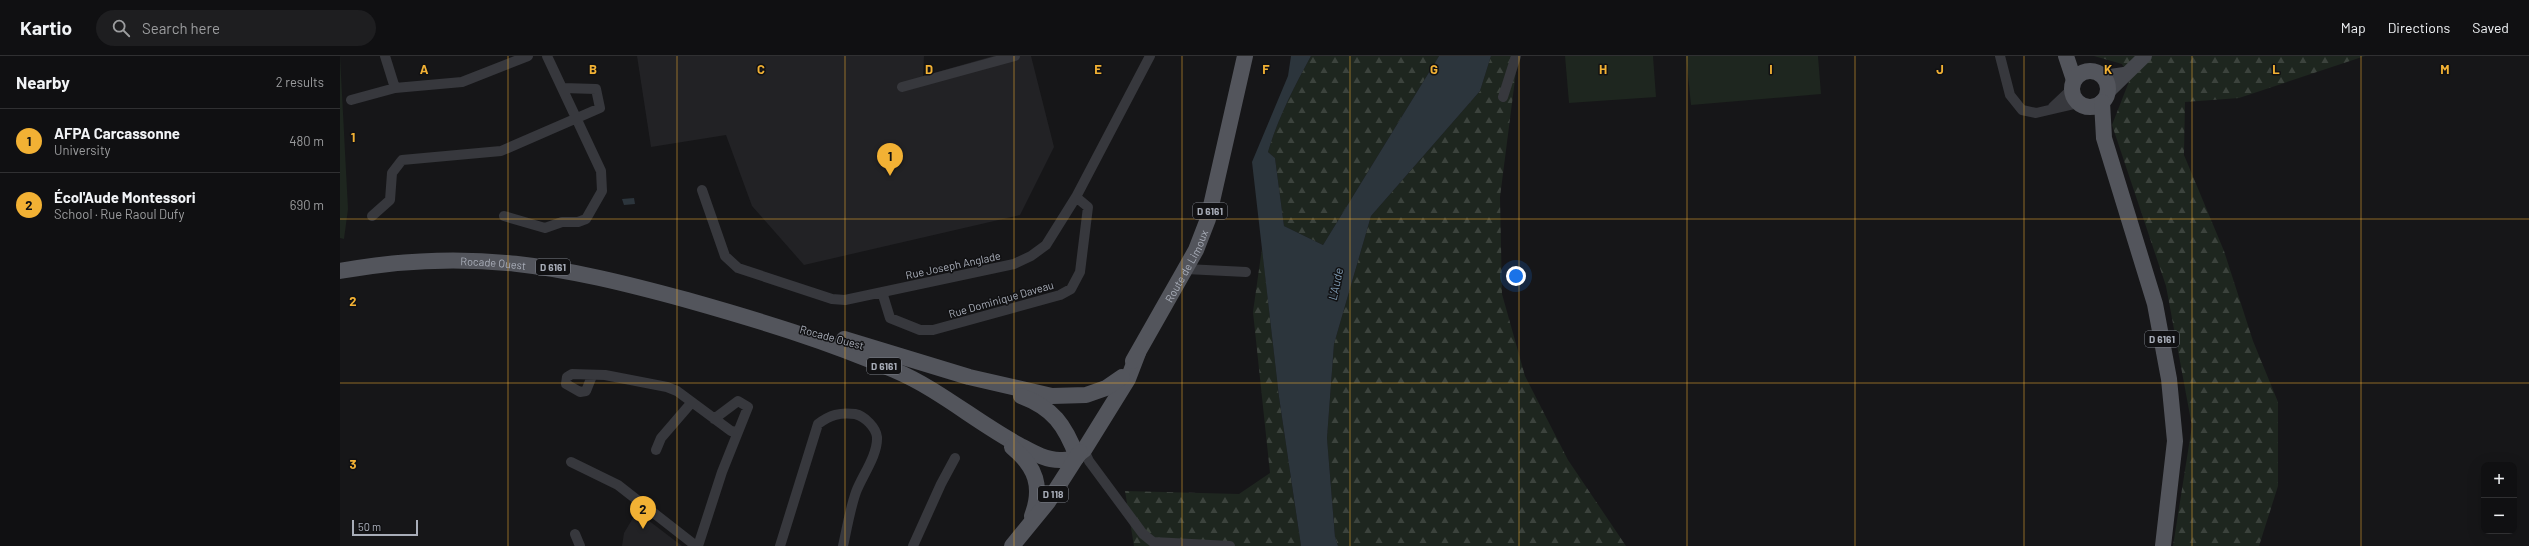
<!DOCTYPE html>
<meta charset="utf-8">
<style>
body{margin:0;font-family:Barlow,sans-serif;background:#1e1e20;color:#f1f3f6}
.controls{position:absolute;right:12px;bottom:12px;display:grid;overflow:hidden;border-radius:8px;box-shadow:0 4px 16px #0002}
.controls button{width:36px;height:36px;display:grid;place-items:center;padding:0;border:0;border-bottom:1px solid #303032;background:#101012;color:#f1f3f6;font:20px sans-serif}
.scale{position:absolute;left:12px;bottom:10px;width:66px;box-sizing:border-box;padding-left:4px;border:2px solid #a8adb8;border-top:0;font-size:11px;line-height:14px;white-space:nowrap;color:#a8adb8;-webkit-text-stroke:3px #111113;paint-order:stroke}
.you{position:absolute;left:1176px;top:220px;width:14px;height:14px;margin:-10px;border:3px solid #fff;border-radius:50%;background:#1a73e8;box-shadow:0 0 0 6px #1a73e833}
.badge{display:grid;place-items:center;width:26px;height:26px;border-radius:50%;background:#f2b134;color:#111;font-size:13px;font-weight:700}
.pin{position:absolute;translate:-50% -33px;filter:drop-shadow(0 1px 2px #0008)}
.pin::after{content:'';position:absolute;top:21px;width:14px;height:12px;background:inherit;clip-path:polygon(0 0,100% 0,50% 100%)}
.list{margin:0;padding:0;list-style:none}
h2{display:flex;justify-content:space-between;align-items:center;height:52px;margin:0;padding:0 16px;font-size:17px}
h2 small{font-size:13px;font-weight:400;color:#9c9d9f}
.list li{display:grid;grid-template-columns:26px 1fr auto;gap:12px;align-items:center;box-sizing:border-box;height:64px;padding:0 16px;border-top:1px solid #303032}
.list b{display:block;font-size:15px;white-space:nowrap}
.list p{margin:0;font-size:13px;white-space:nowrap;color:#9c9d9f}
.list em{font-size:13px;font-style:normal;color:#9c9d9f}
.icon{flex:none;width:22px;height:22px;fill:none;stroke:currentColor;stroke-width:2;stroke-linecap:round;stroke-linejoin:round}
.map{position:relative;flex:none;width:2189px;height:490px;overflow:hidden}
header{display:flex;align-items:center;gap:24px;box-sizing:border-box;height:56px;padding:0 20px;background:#101012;border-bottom:1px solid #303032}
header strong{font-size:19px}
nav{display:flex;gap:22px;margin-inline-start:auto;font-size:14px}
.search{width:280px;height:36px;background:#1e1e20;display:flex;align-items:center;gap:10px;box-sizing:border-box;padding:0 14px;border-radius:22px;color:#9c9d9f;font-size:15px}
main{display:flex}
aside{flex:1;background:#101012}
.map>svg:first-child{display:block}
</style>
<header>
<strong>Kartio</strong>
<div class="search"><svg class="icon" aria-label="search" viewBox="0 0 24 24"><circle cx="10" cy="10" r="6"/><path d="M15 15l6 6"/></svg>Search here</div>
<nav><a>Map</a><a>Directions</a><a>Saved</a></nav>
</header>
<main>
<aside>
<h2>Nearby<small>2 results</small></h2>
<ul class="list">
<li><span class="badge">1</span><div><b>AFPA Carcassonne</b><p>University</p></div><em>480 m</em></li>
<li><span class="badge">2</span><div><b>Écol'Aude Montessori</b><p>School · Rue Raoul Dufy</p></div><em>690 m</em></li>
</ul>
</aside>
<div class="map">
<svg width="2189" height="490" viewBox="0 0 2189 490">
<defs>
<pattern id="forest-firs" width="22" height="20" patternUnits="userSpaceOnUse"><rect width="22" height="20" fill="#1e261f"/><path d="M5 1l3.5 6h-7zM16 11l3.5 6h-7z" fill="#3c433d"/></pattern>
</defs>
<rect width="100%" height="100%" fill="#161618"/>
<path fill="#222225" d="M297 0H584L583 20 653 0H691L714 91 680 159 464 209 412 150 386 79 311 91Z
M296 457 304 461 342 490H282L284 477Z"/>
<path fill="#1e261f" d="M0 0 8 153 4 183 0 182Z
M1225 0H1313L1316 41 1229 47Z
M1346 0H1478L1481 38 1351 49Z"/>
<path fill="url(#forest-firs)" d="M971 0H1099L983 189 944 170 935 102 928 96C938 62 954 31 971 0Z
M1151 0H1178L1160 141 1162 238 1185 320 1228 404 1286 490H998L995 481 987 382 994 288 1031 160 1140 35Z
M1754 0H2025L1899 42 1845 46 1844 99 1884 195 1913 285 1938 346V430L1919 490H1833L1852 370 1826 230 1772 69 1790 23 1782 8Z
M922 192 939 341 961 490H794L785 435 899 438 930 417 913 256Z"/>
<path fill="#2c353c" d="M951 0H971C954 31 938 62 928 96L935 102 944 170 983 189 1099 0H1151L1140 35 1031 160 994 288 987 382 995 481 998 490H961L939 341 912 106 948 20Z
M294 142 295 148 284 149 282 143Z"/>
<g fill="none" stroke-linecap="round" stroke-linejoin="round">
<path stroke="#37383d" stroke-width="10" d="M45 0 55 32
M1660 0 1670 39 1682 54 1696 57 1739 47
M562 31 675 0
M1163 41 1176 0
M11 44 55 32 122 26 188 0
M1713 51 1732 33
M362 134 385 200 398 212 492 243 505 244 674 208 691 200 706 189 736 141 810 0
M32 160 50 144 52 117 62 104 161 95 260 52 256 33 223 32
M164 160 205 172 222 166H238L246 163 262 135 261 115 207 0
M846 213 906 216
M542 236 550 262 580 274H593L720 239 731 233 740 216 748 151 736 141
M252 320 246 335 240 336 226 328 227 321 232 318 265 319 327 331 337 335 391 375 396 376
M316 394 321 382 352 346
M744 394 749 405 803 478 813 486 890 490
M231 406 278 429 356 490
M235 478 240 490
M358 490 382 416 408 351 398 345 374 363
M440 490 478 368C490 359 500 356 515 358 525 360 536 372 537 381 538 399 522 420 516 436 510 453 507 472 503 490
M573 490 601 428 615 402"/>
<path stroke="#45474d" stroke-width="14" d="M1764 21 1784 18
M1767 37 1805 0"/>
<g stroke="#53555c" stroke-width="16">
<path d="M1726 0 1734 24"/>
<circle cx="1750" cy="33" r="18"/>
<path d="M1762 46 1764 82 1815 248 1829 323 1835 385 1823 490"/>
<path id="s1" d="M0 215C130 191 222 210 347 244 418 264 487 285 554 314 599 333 636 366 679 389 692 396 705 404 720 404 729 405 737 400 744 394L788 323 798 297"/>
<path d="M504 283 629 321 712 340 746 339 766 332 782 321"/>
<path id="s2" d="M793 305 856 194 868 163 905 0"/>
<path d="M681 340C713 352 725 369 737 401"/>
<path d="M672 391C696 411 703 431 692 460"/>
<path d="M672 490 708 446 740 396"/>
</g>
</g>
<path fill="none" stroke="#f2b134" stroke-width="1" stroke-opacity="0.55" d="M168 0V490M337 0V490M505 0V490M674 0V490M842 0V490M1010 0V490M1179 0V490M1347 0V490M1515 0V490M1684 0V490M1852 0V490M2021 0V490M0 163H2189M0 327H2189"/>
<g text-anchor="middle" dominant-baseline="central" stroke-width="3" stroke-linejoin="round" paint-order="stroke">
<g fill="#111113" stroke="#7b7e86" stroke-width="1">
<rect x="853" y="147" width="34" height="16" rx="3"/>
<rect x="196" y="203" width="34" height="16" rx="3"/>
<rect x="1805" y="275" width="34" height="16" rx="3"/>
<rect x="527" y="302" width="34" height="16" rx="3"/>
<rect x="698" y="430" width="30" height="16" rx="3"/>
</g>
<g font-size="10" font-weight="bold" fill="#a8adb8">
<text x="870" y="155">D 6161</text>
<text x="213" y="211">D 6161</text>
<text x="1822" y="283">D 6161</text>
<text x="544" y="310">D 6161</text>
<text x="713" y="438">D 118</text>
</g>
<g font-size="11" fill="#a8adb8" stroke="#111113">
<text stroke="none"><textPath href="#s1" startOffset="154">Rocade Ouest</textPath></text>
<text transform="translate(613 209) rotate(-12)">Rue Joseph Anglade</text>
<text stroke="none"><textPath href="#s2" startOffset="109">Route de Limoux</textPath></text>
<text transform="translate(661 243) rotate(-16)">Rue Dominique Daveau</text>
<text transform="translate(492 281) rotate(15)">Rocade Ouest</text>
</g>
<g font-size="12" font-style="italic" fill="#7f9bb3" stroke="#111113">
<text transform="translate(995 228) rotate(-78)">L'Aude</text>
</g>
</g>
<g font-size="13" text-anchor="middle" font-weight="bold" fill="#f2b134" stroke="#111113" stroke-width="3" stroke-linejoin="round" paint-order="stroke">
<text x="84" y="18">A</text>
<text x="253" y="18">B</text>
<text x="421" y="18">C</text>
<text x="589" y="18">D</text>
<text x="758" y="18">E</text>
<text x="926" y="18">F</text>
<text x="1094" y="18">G</text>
<text x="1263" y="18">H</text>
<text x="1431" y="18">I</text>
<text x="1600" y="18">J</text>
<text x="1768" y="18">K</text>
<text x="1936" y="18">L</text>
<text x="2105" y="18">M</text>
<text x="13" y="86">1</text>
<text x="13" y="250">2</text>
<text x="13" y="413">3</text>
</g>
</svg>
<div class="controls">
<button>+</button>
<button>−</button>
</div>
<div class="scale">50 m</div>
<div class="you"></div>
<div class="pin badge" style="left:550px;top:120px">1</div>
<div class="pin badge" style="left:303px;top:473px">2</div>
</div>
</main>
